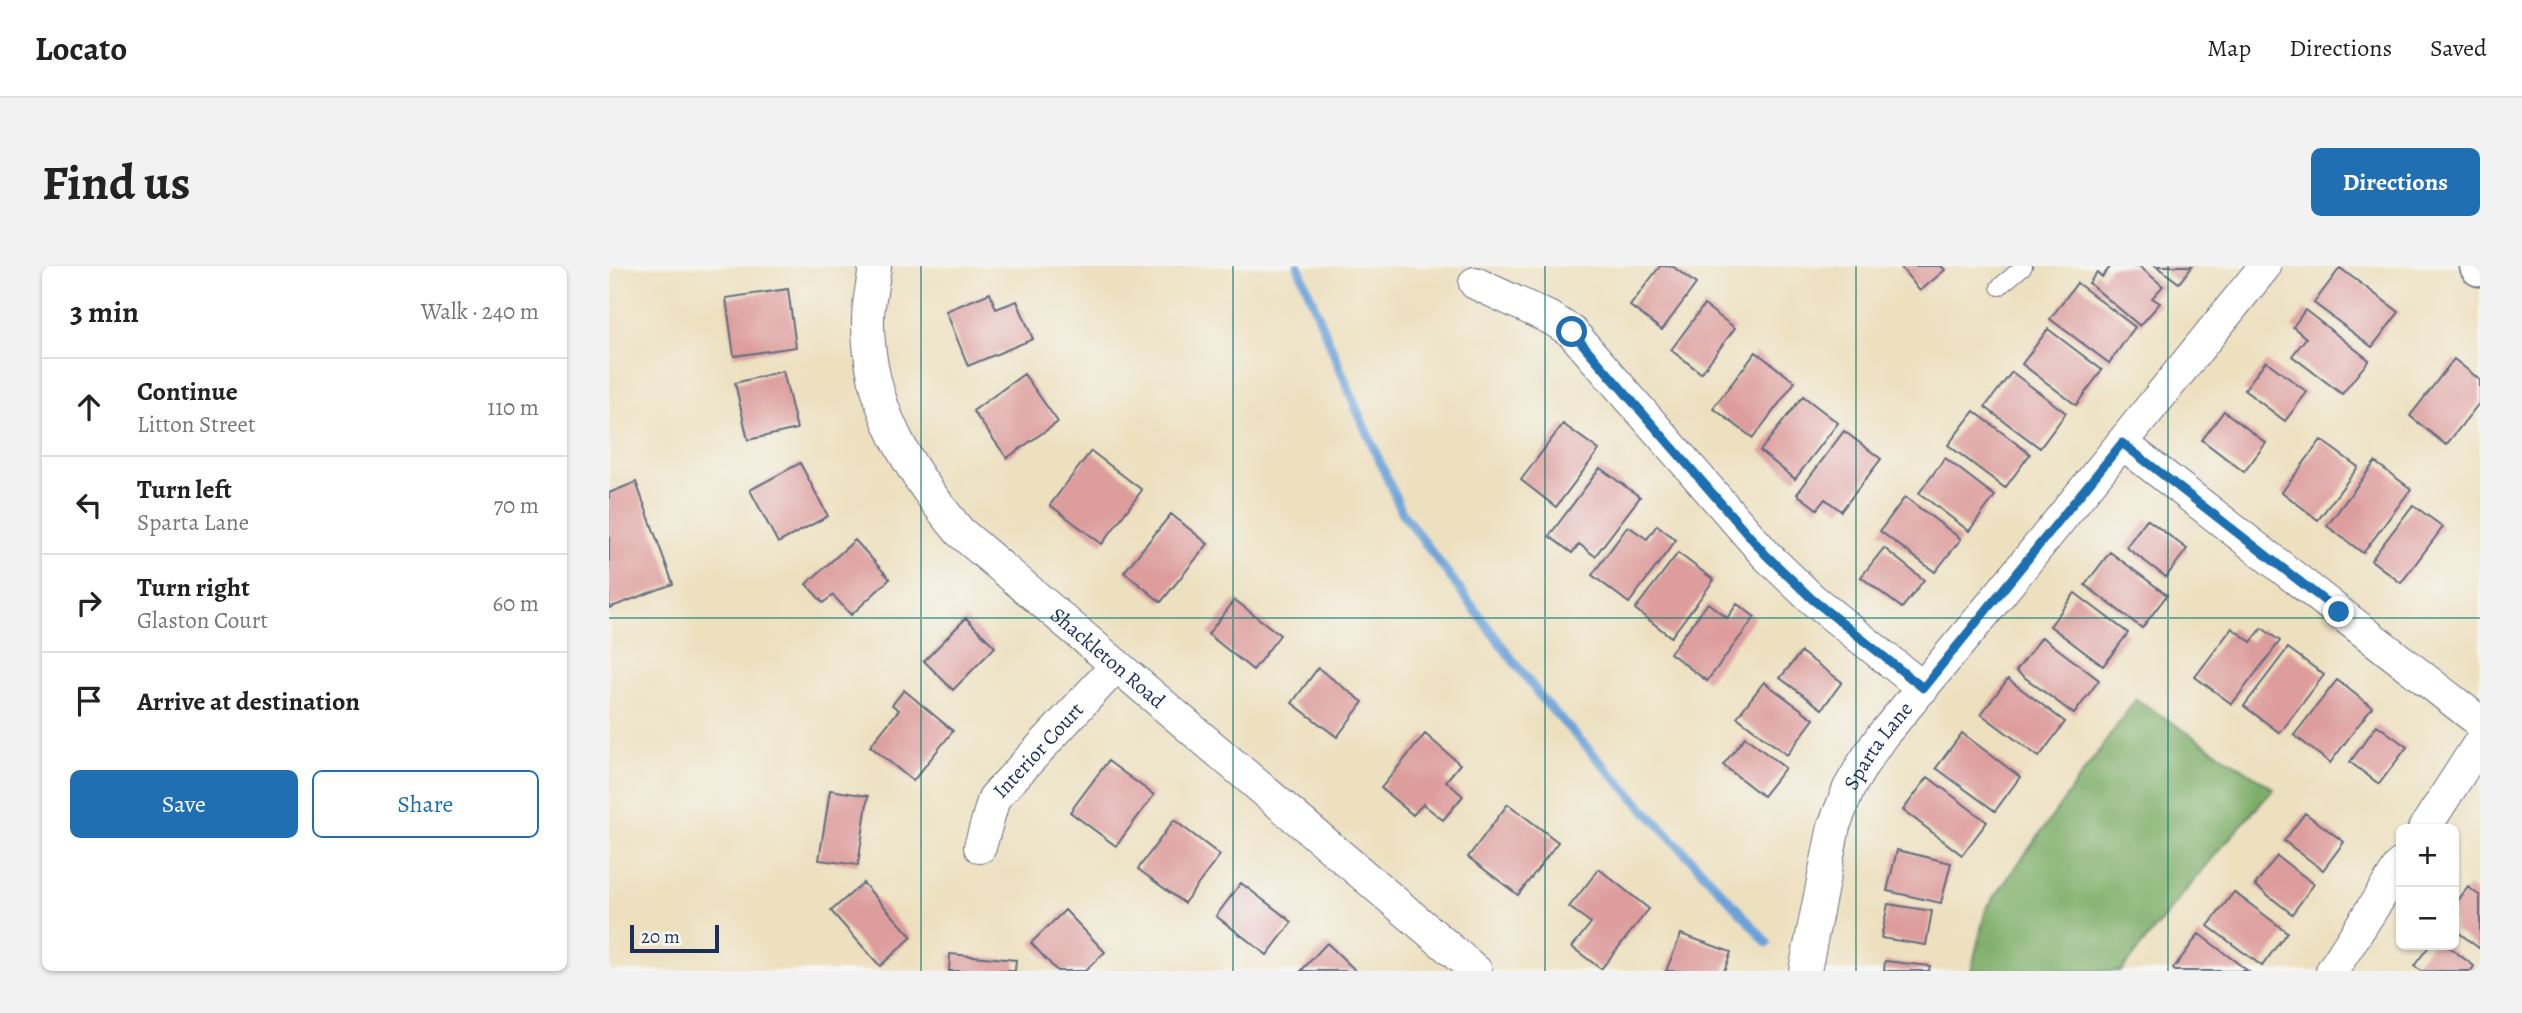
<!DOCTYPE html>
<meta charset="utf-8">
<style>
body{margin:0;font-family:Alegreya,serif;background:#f2f2f2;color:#222}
.controls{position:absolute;right:21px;bottom:21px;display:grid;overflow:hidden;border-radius:10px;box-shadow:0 2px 5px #0004}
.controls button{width:63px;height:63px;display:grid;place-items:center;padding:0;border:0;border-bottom:2px solid #e0e0e0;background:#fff;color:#222;font:35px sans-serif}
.scale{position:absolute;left:21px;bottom:18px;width:89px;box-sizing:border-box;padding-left:7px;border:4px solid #1b2f5e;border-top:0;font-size:19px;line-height:24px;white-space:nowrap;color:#1b2f5e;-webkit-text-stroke:5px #f6f6f2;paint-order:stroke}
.stop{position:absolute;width:21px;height:21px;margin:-16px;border:5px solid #1f6fb2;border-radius:50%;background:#fff}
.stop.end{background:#1f6fb2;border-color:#fff;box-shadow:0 2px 7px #0008}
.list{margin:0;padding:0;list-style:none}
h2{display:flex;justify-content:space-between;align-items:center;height:91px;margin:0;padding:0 28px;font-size:30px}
h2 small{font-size:23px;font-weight:400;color:#767676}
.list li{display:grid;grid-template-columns:46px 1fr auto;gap:21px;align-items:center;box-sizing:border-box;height:98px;padding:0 28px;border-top:2px solid #e0e0e0}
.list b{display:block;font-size:26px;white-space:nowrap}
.list p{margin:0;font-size:23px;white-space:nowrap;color:#767676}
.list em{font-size:23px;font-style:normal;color:#767676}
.actions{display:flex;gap:14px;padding:21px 28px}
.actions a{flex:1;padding:16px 0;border:2px solid #1f6fb2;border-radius:10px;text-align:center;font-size:24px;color:#1f6fb2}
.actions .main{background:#1f6fb2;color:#fff}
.icon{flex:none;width:38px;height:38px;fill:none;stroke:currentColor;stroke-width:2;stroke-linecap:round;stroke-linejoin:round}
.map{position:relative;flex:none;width:1871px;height:705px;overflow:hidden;border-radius:10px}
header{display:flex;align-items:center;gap:42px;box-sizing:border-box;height:98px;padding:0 35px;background:#fff;border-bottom:2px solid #e0e0e0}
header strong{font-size:33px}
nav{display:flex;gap:38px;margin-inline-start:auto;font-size:24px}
.intro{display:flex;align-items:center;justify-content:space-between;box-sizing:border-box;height:168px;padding:0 42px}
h1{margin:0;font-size:49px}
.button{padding:18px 32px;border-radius:10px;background:#1f6fb2;color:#fff;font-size:24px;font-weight:700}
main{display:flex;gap:42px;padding:0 42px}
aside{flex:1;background:#fff;border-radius:10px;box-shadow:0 2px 5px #0004}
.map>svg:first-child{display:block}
</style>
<header>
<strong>Locato</strong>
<nav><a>Map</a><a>Directions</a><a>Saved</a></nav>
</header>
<div class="intro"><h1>Find us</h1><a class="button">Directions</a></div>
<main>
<aside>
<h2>3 min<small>Walk · 240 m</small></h2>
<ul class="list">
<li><svg class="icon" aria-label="ahead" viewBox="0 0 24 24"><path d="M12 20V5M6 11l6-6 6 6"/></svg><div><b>Continue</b><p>Litton Street</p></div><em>110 m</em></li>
<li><svg class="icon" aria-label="left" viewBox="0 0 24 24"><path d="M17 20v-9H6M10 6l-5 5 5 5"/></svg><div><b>Turn left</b><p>Sparta Lane</p></div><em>70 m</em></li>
<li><svg class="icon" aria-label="right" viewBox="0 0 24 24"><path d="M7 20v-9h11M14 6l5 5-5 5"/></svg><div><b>Turn right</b><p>Glaston Court</p></div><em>60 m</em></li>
<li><svg class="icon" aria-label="arrive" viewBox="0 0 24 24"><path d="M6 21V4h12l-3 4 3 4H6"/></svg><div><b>Arrive at destination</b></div></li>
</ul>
<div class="actions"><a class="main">Save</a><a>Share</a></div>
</aside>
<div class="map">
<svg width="1871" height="705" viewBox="0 0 1871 705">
<rect width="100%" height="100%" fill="#f6f6f2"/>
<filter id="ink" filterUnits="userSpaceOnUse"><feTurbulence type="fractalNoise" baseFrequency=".0143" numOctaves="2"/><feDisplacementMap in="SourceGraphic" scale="14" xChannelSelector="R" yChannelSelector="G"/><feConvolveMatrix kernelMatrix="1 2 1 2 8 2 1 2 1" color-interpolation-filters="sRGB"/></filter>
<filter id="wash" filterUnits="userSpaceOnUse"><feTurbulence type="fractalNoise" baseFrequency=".00686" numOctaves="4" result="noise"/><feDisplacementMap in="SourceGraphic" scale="28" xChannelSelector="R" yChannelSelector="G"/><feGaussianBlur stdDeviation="1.57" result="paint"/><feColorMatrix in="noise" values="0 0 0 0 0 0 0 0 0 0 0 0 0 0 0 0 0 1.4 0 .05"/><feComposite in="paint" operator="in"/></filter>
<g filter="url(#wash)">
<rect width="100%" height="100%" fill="#ede0bf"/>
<path fill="#7ead67" stroke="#4c6e62" stroke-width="2" d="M1527 433 1665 523 1610 584 1512 705H1362L1377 643Z"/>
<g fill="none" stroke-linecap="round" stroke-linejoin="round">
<path stroke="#6ba2d9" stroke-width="9" d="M689 0 751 151 794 248 933 433 1132 647 1158 677"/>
</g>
<g id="blocks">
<path fill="#dd9d9c" d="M1051 0H1063L1087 18 1053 64 1021 40Z
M1291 0H1332L1336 4 1311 25Z
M1502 0H1530L1554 20 1543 32 1551 37 1531 60 1480 17 1488 6 1493 11Z
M1547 0H1583L1570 17Z
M1731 2 1790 46 1763 81 1705 37Z
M1468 17 1526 61 1500 97 1441 53Z
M179 23 187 81 125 90 117 32Z
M381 27 387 43 408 35 424 73 359 100 337 45Z
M1095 39 1126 62 1092 107 1062 84Z
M1696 44 1760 94 1733 128 1683 90 1697 72 1684 61Z
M1439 63 1493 104 1467 139 1413 98Z
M1147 86 1186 116 1144 172 1104 142Z
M1845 93 1871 114V136L1837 179 1801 150Z
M1657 95 1698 126 1676 155 1635 124Z
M174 105 188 163 139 174 126 117Z
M1403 106 1457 147 1431 182 1376 141Z
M415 108 449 156 398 192 364 145Z
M1194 130 1229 157 1186 213 1151 185Z
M1365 145 1421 188 1396 222 1339 179Z
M1615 145 1657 177 1635 206 1593 174Z
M954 158 990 184 947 241 912 214Z
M1235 165 1272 193 1232 245 1216 233 1208 243 1188 228Z
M1712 174 1749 201 1709 254 1673 226Z
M482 185 533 224 493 278 441 239Z
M1336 192 1386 230 1360 265 1310 227Z
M1766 196 1802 223 1754 287 1718 260Z
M191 197 219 250 169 277 141 224Z
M991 202 1031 231 986 290 970 278 963 287 940 270Z
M27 216 64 318 0 342V227Z
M1296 231 1352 273 1326 306 1271 265Z
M1804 239 1834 261 1792 317 1762 294Z
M562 248 599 278 552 336 515 306Z
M1538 253 1578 283 1557 311 1517 281Z
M1048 259 1067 274 1020 337 983 309 1019 260 1038 273Z
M246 274 281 313 242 349 224 329 214 337 197 318Z
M1275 282 1315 314 1293 342 1252 311Z
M1501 286 1558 329 1533 362 1476 319Z
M1069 287 1105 314 1062 371 1026 343Z
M1466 327 1519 367 1494 400 1441 360Z
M626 334 671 369 644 404 599 368Z
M1099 337 1118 352 1128 338 1146 351 1098 415 1061 387Z
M357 352 386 381 344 424 315 395Z
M1623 362 1642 376 1653 362 1671 375 1623 438 1586 411Z
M1433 371 1490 414 1465 448 1407 405Z
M1679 382 1715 409 1671 467 1635 440Z
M1192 386 1233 416 1213 443 1171 412Z
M709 402 754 436 728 471 683 437Z
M1399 413 1456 456 1430 491 1372 448Z
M1728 414 1763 441 1721 497 1685 469Z
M1155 416 1205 453 1178 489 1128 451Z
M295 424 344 465 304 515 261 480 290 444 283 439Z
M1768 459 1798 481 1770 518 1741 496Z
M1353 467 1411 511 1386 545 1327 502Z
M816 468 851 498 837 515 854 530 834 554 814 538 804 549 772 522Z
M1136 471 1176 502 1154 530 1114 499Z
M499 495 545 529 507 580 461 546Z
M1319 511 1378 556 1353 589 1294 544Z
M221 524 259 530 249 599 210 594Z
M899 538 949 576 909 629 859 591Z
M1696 547 1735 576 1714 604 1675 575Z
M565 554 611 589 575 637 529 603Z
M1288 584 1342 597 1332 637 1278 625Z
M1668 590 1705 618 1683 648 1646 619Z
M990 603 1040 643 992 703 963 681 982 657 960 641Z
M254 617 303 671 271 700 222 645Z
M632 617 683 656 658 689 607 650Z
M1859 621 1871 630V683L1845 663V640Z
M1625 626 1678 666 1653 700 1599 660Z
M1279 638 1323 645 1317 679 1272 672Z
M456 644 496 686 476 705H448L422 677Z
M1072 668 1122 686 1115 705H1057Z
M1590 668 1639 705H1566L1564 703Z
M718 677 747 705H692Z
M1821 679H1837L1865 700 1862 705H1812L1805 700Z
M341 688 407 694 406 705H340Z
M1276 695 1321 700 1320 705H1275Z"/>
</g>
</g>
<g filter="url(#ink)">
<use href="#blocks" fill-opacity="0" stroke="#646d80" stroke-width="2"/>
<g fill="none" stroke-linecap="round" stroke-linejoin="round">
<defs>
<path id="service" d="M1390 21 1415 0"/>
<g id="minor">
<path id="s1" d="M266 0C264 17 259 36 259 53 258 138 299 204 351 266L867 705"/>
<path d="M866 17 943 53 963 66 1157 289 1203 333 1314 422"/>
<path d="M1513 177 1871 456"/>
<path d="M1815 563 1871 476"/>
<path id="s2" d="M371 581 385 532 507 400"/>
<path id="s3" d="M1196 705 1225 560 1240 522 1254 498 1272 471 1374 349 1656 0"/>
<path d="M1723 705 1792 598"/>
</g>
<path id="tertiary" d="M1870 0 1871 1"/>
</defs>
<use href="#service" stroke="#646d80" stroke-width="18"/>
<use href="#minor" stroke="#646d80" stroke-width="34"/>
<use href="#tertiary" stroke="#646d80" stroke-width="41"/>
<use href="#service" stroke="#fff" stroke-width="16"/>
<use href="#minor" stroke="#fff" stroke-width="32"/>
<use href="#tertiary" stroke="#fff" stroke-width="38"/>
</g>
</g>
<g fill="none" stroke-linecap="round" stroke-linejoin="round" filter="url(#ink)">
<path stroke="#1f6fb2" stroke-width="9" d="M963 66 1157 289 1203 333 1314 422 1513 177 1730 346"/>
</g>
<path fill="none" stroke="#0f766e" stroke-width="2" stroke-opacity="0.55" d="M312 0V705M624 0V705M936 0V705M1247 0V705M1559 0V705M0 352H1871"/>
<g text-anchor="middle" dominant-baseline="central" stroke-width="5" stroke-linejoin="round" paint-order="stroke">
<g font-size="21" fill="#1b2f5e" stroke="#f6f6f2">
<text stroke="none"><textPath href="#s1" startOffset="485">Shackleton Road</textPath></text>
<text stroke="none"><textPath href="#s3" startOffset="240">Sparta Lane</textPath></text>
<text stroke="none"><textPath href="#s2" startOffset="116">Interior Court</textPath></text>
</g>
</g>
</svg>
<div class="controls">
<button>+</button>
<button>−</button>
</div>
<div class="scale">20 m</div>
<div class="stop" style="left:963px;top:66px"></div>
<div class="stop end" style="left:1730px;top:346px"></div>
</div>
</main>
